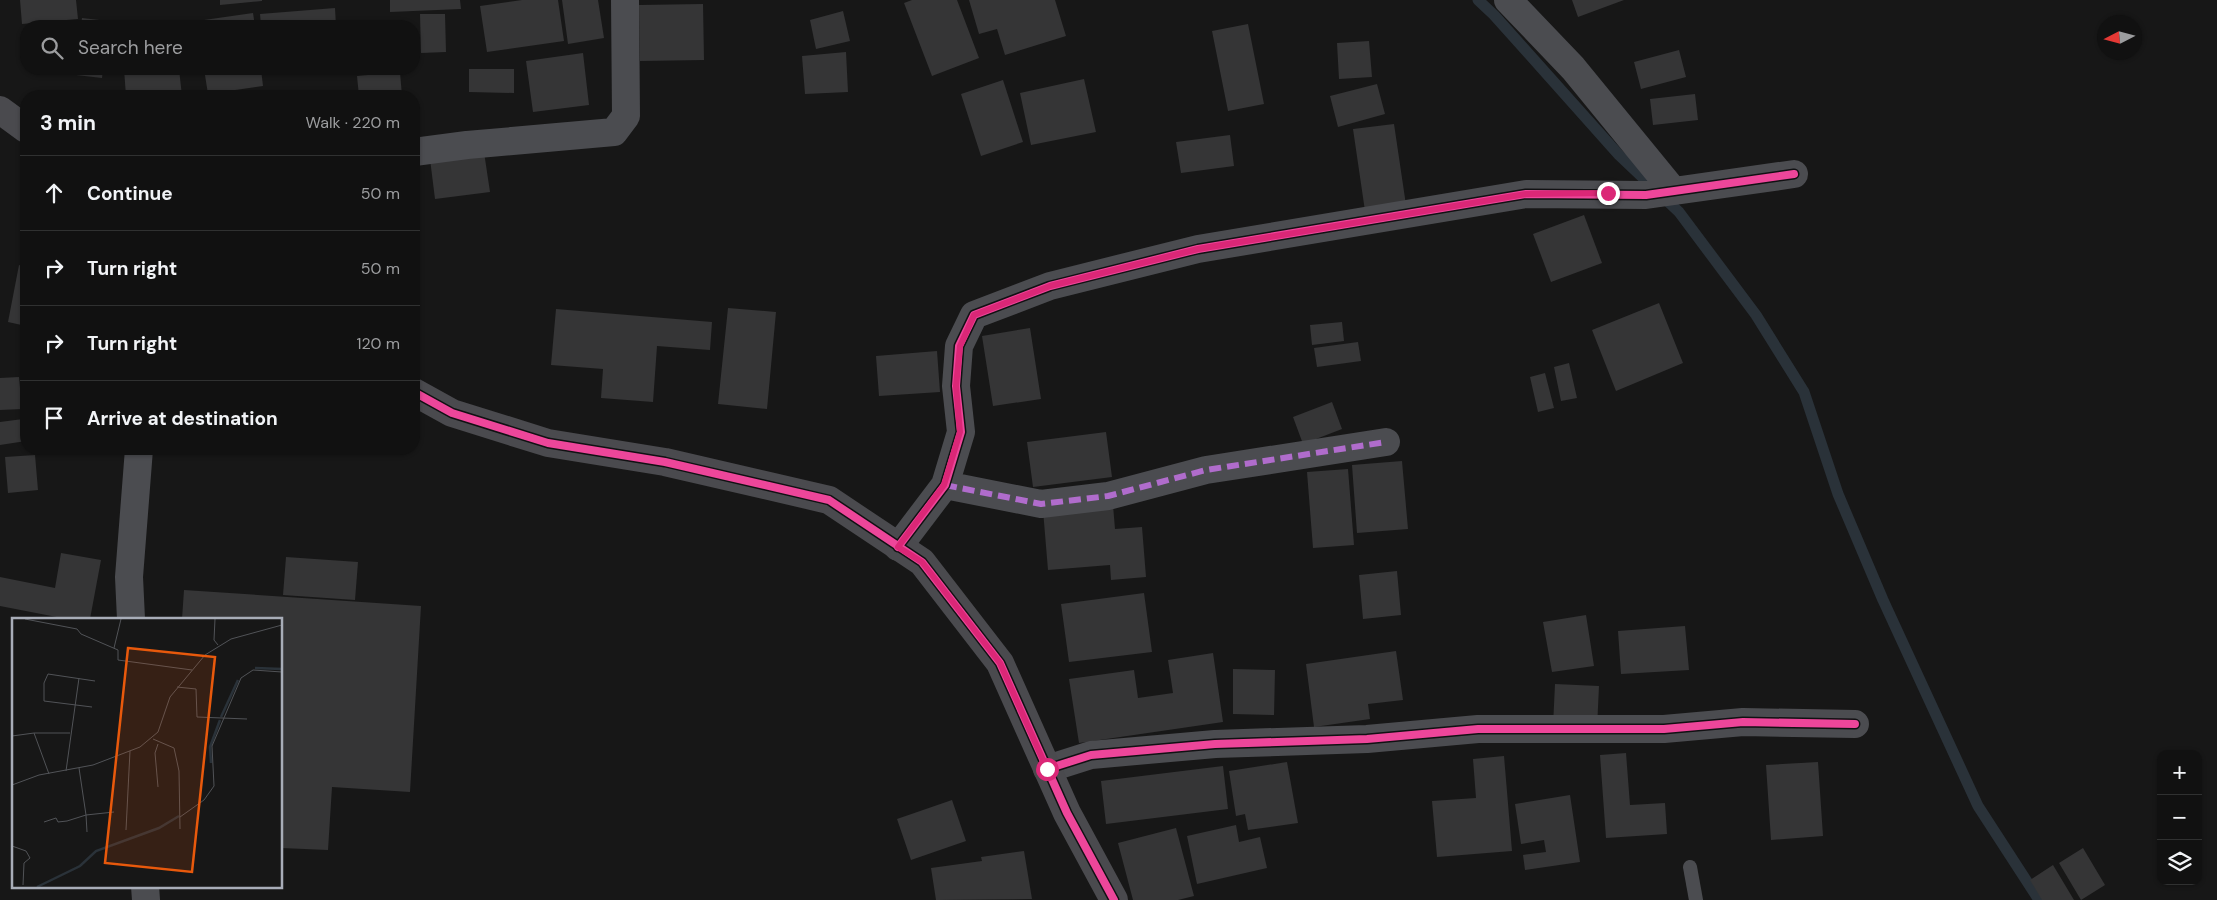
<!DOCTYPE html>
<meta charset="utf-8">
<style>
body{margin:0;font-family:"DM Sans",sans-serif;background:#1e1f1f;color:#f1f3f6}
.controls{position:absolute;right:15px;bottom:15px;display:grid;overflow:hidden;border-radius:10px;box-shadow:0 1px 4px #0004}
.controls button{width:45px;height:45px;display:grid;place-items:center;padding:0;border:0;border-bottom:1px solid #303131;background:#111;color:#f1f3f6;font:25px sans-serif}
.compass{position:absolute;left:2097px;top:15px;width:45px;height:45px;border-radius:50%;background:#111;box-shadow:0 1px 4px #0004;rotate:264deg}
.stop{position:absolute;width:15px;height:15px;margin:-11px;border:4px solid #db2777;border-radius:50%;background:#fff}
.stop.end{background:#db2777;border-color:#fff;box-shadow:0 1px 5px #0008}
.list{margin:0;padding:0;list-style:none}
h2{display:flex;justify-content:space-between;align-items:center;height:65px;margin:0;padding:0 20px;font-size:21px}
h2 small{font-size:16px;font-weight:400;color:#9c9d9f}
.list li{display:grid;grid-template-columns:32px 1fr auto;gap:15px;align-items:center;box-sizing:border-box;height:75px;padding:0 20px;border-top:1px solid #303131}
.list b{display:block;font-size:19px;white-space:nowrap}
.list em{font-size:16px;font-style:normal;color:#9c9d9f}
.icon{flex:none;width:28px;height:28px;fill:none;stroke:currentColor;stroke-width:2;stroke-linecap:round;stroke-linejoin:round}
.map{position:relative;flex:none;width:2217px;height:900px;overflow:hidden}
.search{position:absolute;background:#111;box-shadow:0 1px 4px #0004;left:20px;top:20px;width:400px;height:55px;display:flex;align-items:center;gap:12px;box-sizing:border-box;padding:0 18px;border-radius:20px;color:#9c9d9f;font-size:19px}
.panel{position:absolute;background:#111;box-shadow:0 1px 4px #0004;left:20px;top:90px;width:400px;height:365px;border-radius:20px}
.map>svg:first-child{display:block}
</style>
<div class="map">
<svg width="2217" height="900" viewBox="0 0 2217 900">
<rect width="100%" height="100%" fill="#171717"/>
<g fill="none" stroke-linecap="round" stroke-linejoin="round">
<path stroke="#2a3239" stroke-width="11" d="M1478 0 1494 15 1619 155 1679 212 1756 315 1804 392 1838 494 1883 600 1978 806 2039 900"/>
</g>
<path fill="#353536" d="M20 0H76L78 19 22 24Z
M220 0H262V1L220 5Z
M390 0H460L461 9 390 12Z
M522 0H558L564 41 487 52 480 6Z
M562 0H598L604 38 568 44Z
M912 0H957L979 58 932 76 904 3Z
M969 0H1055L1066 36 1005 55 997 29 979 34Z
M1572 0H1624L1578 17Z
M703 4 704 60 640 61 639 5Z
M335 8 336 26H261L260 14Z
M843 11 850 41 816 49 810 20Z
M253 13 255 26H198L197 21Z
M420 14H445L446 52 421 53Z
M82 18 108 21 107 26H81Z
M409 23V26H385V24Z
M1248 24 1264 104 1228 111 1212 31Z
M1369 41 1372 77 1339 79 1337 43Z
M1679 50 1686 77 1641 89 1634 62Z
M846 52 848 92 805 94 802 56Z
M583 53 589 105 533 112 526 61Z
M77 69H103L102 78 76 75Z
M124 69H179L182 96H126Z
M204 69H261L263 86 208 94Z
M469 69H514V93L469 92Z
M400 72 402 96H359L357 76Z
M1084 79 1096 132 1031 145 1020 93Z
M1003 80 1023 142 981 156 961 94Z
M1377 84 1385 114 1338 127 1330 96Z
M1695 94 1698 120 1653 125 1650 99Z
M1394 124 1406 205 1365 211 1353 129Z
M1230 135 1234 166 1181 173 1176 142Z
M484 152 490 192 435 199 430 159Z
M1584 215 1602 263 1551 282 1533 234Z
M414 235H416V329H414Z
M19 265 26 267V326L8 322Z
M1659 303 1683 363 1616 391 1592 330Z
M728 308 776 312 767 409 718 404Z
M556 309 712 322 710 350 657 346 653 402 601 398 603 369 551 365Z
M1342 322 1344 341 1312 345 1310 325Z
M1030 328 1041 399 993 406 982 336Z
M1358 342 1361 361 1317 367 1314 348Z
M937 351 940 392 879 396 876 356Z
M1569 363 1577 398 1561 401 1554 367Z
M1545 373 1554 408 1538 412 1530 377Z
M19 377 22 409 0 410V378Z
M1332 402 1342 429 1303 444 1293 417Z
M23 419 26 441 0 445V422Z
M1106 432 1112 477 1033 487 1027 442Z
M35 455 38 490 8 493 5 457Z
M1402 461 1408 529 1357 533 1352 465Z
M1348 469 1354 545 1313 548 1307 472Z
M1113 505 1115 529 1142 527 1146 577 1111 580 1110 565 1048 570 1043 510Z
M61 553 101 560 90 619H67L0 606V577L55 588Z
M286 557 358 562 355 600 283 595Z
M1397 571 1401 615 1363 619 1359 575Z
M184 590 421 606 410 792 332 787 328 850 281 848V619H182Z
M1144 593 1152 652 1069 662 1061 604Z
M1586 615 1594 666 1552 672 1543 622Z
M1685 626 1689 670 1621 674 1618 631Z
M1396 651 1403 700 1368 704 1370 719 1314 727 1306 664Z
M1213 653 1223 722 1079 743 1069 679 1134 670 1138 698 1173 693 1168 660Z
M1233 669 1275 670 1274 715 1233 714Z
M1555 684 1599 686 1597 728 1553 726Z
M1626 753 1630 805 1665 803 1667 834 1606 838 1600 755Z
M1504 756 1512 851 1437 857 1432 801 1476 798 1473 759Z
M1287 762 1298 823 1248 830 1245 814 1236 816 1229 771Z
M1818 762 1823 836 1771 840 1766 765Z
M1223 766 1228 809 1106 824 1101 781Z
M1570 795 1580 862 1525 870 1523 855 1546 852 1544 840 1521 844 1515 804Z
M952 800 966 841 911 860 897 819Z
M1236 825 1239 842 1260 837 1267 868 1197 884 1187 836Z
M1176 828 1194 896 1178 900H1133L1118 843Z
M2083 848 2105 885 2081 900 2059 863Z
M1024 851 1032 899 936 900 931 868 982 861 981 857Z
M2053 865 2074 900H2042L2030 880Z"/>
<g fill="none" stroke-linecap="round" stroke-linejoin="round">
<path stroke="#4b4c50" stroke-width="14" d="M1690 867 1696 900"/>
<path stroke="#4b4c50" stroke-width="28" d="M1508 0 1573 68 1672 189
M414 152 467 145 614 132 626 116 625 0
M945 485 1041 504 1108 496 1206 470 1386 442
M898 547 945 485 961 432 956 386 959 346 974 315 1050 286 1198 249 1526 194 1646 195 1794 174
M131 619 129 577 139 449
M1047 769 1091 755 1215 744 1367 739 1478 729H1664L1743 722 1855 724
M145 886 146 900"/>
<path stroke="#4a4a4e" stroke-width="28" d="M0 110 26 129
M414 392 452 413 548 443 665 462 829 500 922 562 1000 663 1067 813 1114 900"/>
<path stroke="#b06ccc" stroke-width="6" stroke-dasharray="12 6" stroke-linecap="butt" d="M945 485 1041 504 1108 496 1206 470 1386 442"/>
<defs>
<path id="cycleway" d="M414 392 452 413 548 443 665 462 829 500 922 562 1000 663 1067 813 1114 900
M898 547 945 485 961 432 956 386 959 346 974 315 1050 286 1198 249 1526 194 1646 195 1794 174
M1047 769 1091 755 1215 744 1367 739 1478 729H1664L1743 722 1855 724"/>
</defs>
<use href="#cycleway" stroke="#111113" stroke-width="11"/>
<use href="#cycleway" stroke="#ed469a" stroke-width="8"/>
</g>
<g fill="none" stroke-linecap="round" stroke-linejoin="round">
<path stroke="#db2777" stroke-width="6" d="M1047 769 1000 663 922 562 898 547 944 485 960 432 956 386 960 346 974 315 1050 286 1198 249 1526 194 1608 193"/>
</g>
<g transform="translate(12 618)">
<rect width="270" height="270" fill="#171717"/>
<path fill="none" stroke="#2a3239" stroke-width="2.5" d="M243 50 270 51M209 99 226 62M199 145 198 129 208 102M25 269 68 248 84 233 147 210 167 198"/>
<path fill="none" stroke="#515357" stroke-width="1" d="M13 1 65 11 69 16 106 32V42L180 52M203 1 202 22 206 27M102 30 109 1M165 69 184 71 185 99 235 101M80 89 32 83V65L36 56 83 63M22 115H58M0 118 22 115 37 156M141 121 162 130 167 153 168 211M67 150 74 197 102 194M54 153 67 60M0 167 27 157 81 147 128 129 146 114 158 79 193 37 219 21 270 7M146 169 143 135 146 126M168 199 192 182 202 168 200 128 229 60 241 52 270 54M32 204 44 200 46 204 55 203 74 197 75 214M114 212 118 133M0 228 14 233 18 240 12 245 11 267"/>
<path fill="#e8590c" fill-opacity="0.15" stroke="#e8590c" stroke-width="2.5" d="M116 30 203 39 180 254 93 245Z"/>
<rect width="270" height="270" fill="none" stroke="#a8adb8" stroke-width="2.5"/>
</g>
</svg>
<div class="controls">
<button>+</button>
<button>−</button>
<button><svg class="icon" aria-label="layers" viewBox="0 0 24 24"><path d="M12 4l9 5-9 5-9-5zM3 14l9 5 9-5"/></svg></button>
</div>
<svg class="compass" viewBox="-18 -18 36 36"><path d="M0-13l5 13h-10z" fill="#e53935"/><path d="M0 13l5-13h-10z" fill="#9c9d9f"/></svg>
<div class="stop" style="left:1047px;top:769px"></div>
<div class="stop end" style="left:1608px;top:193px"></div>
<div class="search"><svg class="icon" aria-label="search" viewBox="0 0 24 24"><circle cx="10" cy="10" r="6"/><path d="M15 15l6 6"/></svg>Search here</div>
<section class="panel">
<h2>3 min<small>Walk · 220 m</small></h2>
<ul class="list">
<li><svg class="icon" aria-label="ahead" viewBox="0 0 24 24"><path d="M12 20V5M6 11l6-6 6 6"/></svg><div><b>Continue</b></div><em>50 m</em></li>
<li><svg class="icon" aria-label="right" viewBox="0 0 24 24"><path d="M7 20v-9h11M14 6l5 5-5 5"/></svg><div><b>Turn right</b></div><em>50 m</em></li>
<li><svg class="icon" aria-label="right" viewBox="0 0 24 24"><path d="M7 20v-9h11M14 6l5 5-5 5"/></svg><div><b>Turn right</b></div><em>120 m</em></li>
<li><svg class="icon" aria-label="arrive" viewBox="0 0 24 24"><path d="M6 21V4h12l-3 4 3 4H6"/></svg><div><b>Arrive at destination</b></div></li>
</ul>
</section>
</div>
